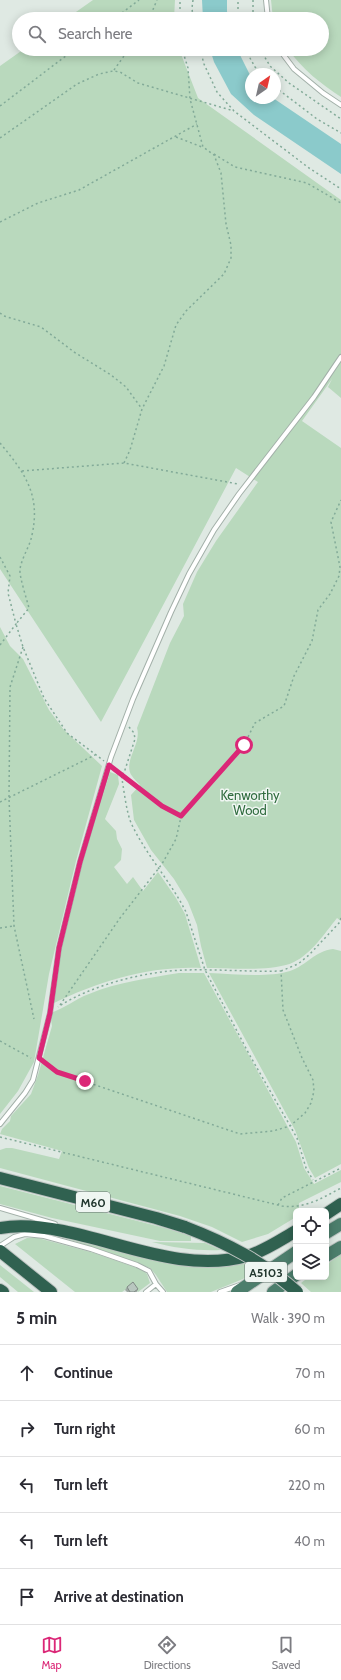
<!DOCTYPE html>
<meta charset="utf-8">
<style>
body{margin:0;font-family:Cabin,sans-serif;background:#f2f2f3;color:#2b2b33}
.controls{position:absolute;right:12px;bottom:12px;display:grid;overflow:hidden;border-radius:6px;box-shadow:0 2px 10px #0003}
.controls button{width:36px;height:36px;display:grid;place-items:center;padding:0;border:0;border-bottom:1px solid #e1e1e2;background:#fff;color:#2b2b33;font:20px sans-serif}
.compass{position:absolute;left:245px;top:68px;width:36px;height:36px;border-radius:50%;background:#fff;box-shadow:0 2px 10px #0003;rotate:34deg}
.stop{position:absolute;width:12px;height:12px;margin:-9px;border:3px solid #db2777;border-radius:50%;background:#fff}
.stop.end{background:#db2777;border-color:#fff;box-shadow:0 1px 4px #0008}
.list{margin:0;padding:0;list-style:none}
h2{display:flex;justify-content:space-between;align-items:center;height:52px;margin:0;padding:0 16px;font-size:17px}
h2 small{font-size:13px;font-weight:400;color:#7c7c81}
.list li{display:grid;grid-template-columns:26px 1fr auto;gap:12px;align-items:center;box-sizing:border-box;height:56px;padding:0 16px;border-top:1px solid #e1e1e2}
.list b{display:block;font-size:15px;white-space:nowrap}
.list em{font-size:13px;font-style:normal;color:#7c7c81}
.icon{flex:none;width:22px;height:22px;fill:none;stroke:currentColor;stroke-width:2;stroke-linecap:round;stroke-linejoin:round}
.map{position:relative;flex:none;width:341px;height:1292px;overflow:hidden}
.search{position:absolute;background:#fff;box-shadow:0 2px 10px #0003;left:12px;right:12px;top:12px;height:44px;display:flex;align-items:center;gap:10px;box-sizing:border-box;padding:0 14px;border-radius:22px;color:#7c7c81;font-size:15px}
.sheet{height:332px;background:#fff}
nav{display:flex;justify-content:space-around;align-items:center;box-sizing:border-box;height:56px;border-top:1px solid #e1e1e2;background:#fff;font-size:11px;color:#7c7c81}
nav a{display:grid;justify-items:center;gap:2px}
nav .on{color:#db2777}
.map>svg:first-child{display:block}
</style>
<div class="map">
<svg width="341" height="1292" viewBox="0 0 341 1292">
<rect width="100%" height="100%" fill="#dfe9e3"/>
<path fill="#b9d9bd" d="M93 0H175L174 19H66Z
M271 0H341V97C321 84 302 69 288 49H322V19H273Z
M24 49H179L198 98 341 200V398L328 387 332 379 302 421 341 448V921L337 918C325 933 311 954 294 962 274 972 230 968 207 968L201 946 197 925 188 902 174 879 151 850 134 820 131 795 140 785C137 782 134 779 132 776 122 762 142 744 137 728L170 643 184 616 183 604 197 572 216 541 258 482 236 468 101 722 0 569V66Z
M0 627 10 646 23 659 49 710 64 730 102 766 76 861 49 974 34 1062 18 1091 0 1114Z
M110 772 118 775 119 784 105 819 116 831 117 839 122 849 121 860 114 867 127 884 133 877 143 891 158 872 176 898 185 914 201 968C149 966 99 981 52 1004 62 925 86 849 110 772Z
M333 949 341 951V1164L315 1178 309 1168 295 1130 209 973C234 974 267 978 290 971 307 965 315 951 333 949Z
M179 973H204L290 1131 296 1142 304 1168 314 1184 341 1170V1182L299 1203V1211H296V1217L268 1234 242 1242 212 1227 180 1216 0 1168V1150L6 1148H12L59 1159 62 1151 0 1134 2 1129 10 1121 11 1116 31 1094 38 1075 52 1026 50 1013C64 1009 75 999 89 994 118 982 149 978 179 973Z
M0 1186 165 1228 191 1236V1241H160L52 1218 0 1204Z
M59 1236 85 1241 147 1257 240 1260 256 1271 243 1279 211 1292H167L156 1275 150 1268 107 1252Z
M27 1238H38L94 1253 143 1270 147 1274 150 1283 138 1292 132 1285 122 1292H75L15 1244Z
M152 1242 205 1243 221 1250C197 1251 174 1248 152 1242Z
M341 1254V1292H311L301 1283 309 1277H326V1265Z
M0 1265 34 1292H18L0 1277Z"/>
<path fill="#8bcacb" d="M202 0H227V11L228 19H203Z
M210 49H237L251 77V98H273L341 144V174L254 115 231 94 214 62Z"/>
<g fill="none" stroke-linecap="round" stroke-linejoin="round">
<defs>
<path id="service" d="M266 0 268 19
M279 49 294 69 323 93 341 105
M0 1124 25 1093 33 1080 50 1013 59 948 80 862 111 757 133 699 171 612 189 574 214 530 239 494 314 397 341 357
M0 1208 55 1224
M0 1246 14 1237 25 1234 44 1236 91 1249 137 1265 149 1271 156 1284
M146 1292 156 1284 163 1292
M220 1292 240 1285"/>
<path id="trunk" d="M326 1233 341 1224
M326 1256 341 1247
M237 1292 296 1252
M273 1292 296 1275"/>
<path id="motorway" d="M0 1178 156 1218 185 1227
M326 1214 341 1204
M0 1228C21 1224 43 1227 63 1231 123 1243 186 1273 247 1256 263 1252 282 1239 296 1231
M0 1251 51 1292
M0 1290 3 1292"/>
</defs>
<use href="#service" stroke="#a3b0a9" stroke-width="6"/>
<use href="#trunk" stroke="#bdc3c1" stroke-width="14"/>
<use href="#motorway" stroke="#bdc3c1" stroke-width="14"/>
<path stroke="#82aa98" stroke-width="1.5" stroke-dasharray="2 3" stroke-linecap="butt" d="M193 0 192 8 193 19
M253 0V19
M114 19 139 0
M149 19 157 0
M180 19V0
M238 19V0
M200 49 204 64 217 92 234 111 309 168 341 189
M245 49 255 67 262 74
M260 49 270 66 289 83 341 119
M114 70 129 49
M275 87 317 119 341 133
M0 106 75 49
M176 137 202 147
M0 138 77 84 99 74 113 71 120 72 138 83 234 111
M214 154 235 167 307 183 341 203
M0 222 38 203 79 190 197 124
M0 313 4 316 41 327 74 352 111 375 126 387 142 409
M0 443C24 472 41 494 32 535 30 546 22 557 20 569 19 576 27 600 29 608L16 624 23 647 44 698 67 733 104 761
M124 463 130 450 142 409 164 366 176 325 186 311 224 274 231 258V245L226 224 221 173 214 155 203 147 190 99 188 68 182 49
M22 471 124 463 238 484
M0 557 10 576 8 593 16 624 0 645
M23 647 10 687 9 798 14 926 34 1019
M129 727 134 733 135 739 124 773 121 774C124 788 126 813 132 825 147 856 171 882 186 912L205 970 249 1054 297 1138 306 1168 313 1180
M115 769 163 806 181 817
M0 802 95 755
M0 928 14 926
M281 971 298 964 309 955 340 922 341 917
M60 1005 120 918 162 864 176 839 181 817 244 745 255 723 284 706 294 676 312 641 318 610 330 594 339 576 340 567 331 522 341 500
M0 1041 31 1058
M44 1062 57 1072 240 1134 273 1131 290 1126 305 1113 311 1103 314 1091 313 1080 302 1058 283 1010 281 971C249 972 217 969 186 970 146 971 91 985 58 1007
M0 1137 282 1206C305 1209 322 1198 341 1188
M278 1205 282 1198 341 1168"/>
<use href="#service" stroke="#fff" stroke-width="4"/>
<use href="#trunk" stroke="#4c7e6c" stroke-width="12"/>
<use href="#motorway" stroke="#306150" stroke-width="12"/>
<defs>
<path id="motorway-bridge" d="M185 1227C227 1243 263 1262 297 1292"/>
</defs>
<use href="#motorway-bridge" stroke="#bdc3c1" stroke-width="14" stroke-linecap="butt"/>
<use href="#motorway-bridge" stroke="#306150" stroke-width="12"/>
</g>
<path fill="#9eaaa4" d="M127 1287 138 1289 137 1292H127L125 1290Z"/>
<path fill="#b8c6bf" stroke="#818b86" d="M133 1282 138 1289 134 1292H130L127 1287Z"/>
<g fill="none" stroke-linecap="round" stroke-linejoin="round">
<path stroke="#db2777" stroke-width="5" d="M85 1081 57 1072 39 1058 50 1013 59 948 80 862 109 765 162 806 181 816 244 745"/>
</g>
<g text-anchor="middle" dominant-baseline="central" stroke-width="3" stroke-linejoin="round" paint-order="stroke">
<g fill="#eff6f2" stroke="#60716a" stroke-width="1">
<rect x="76" y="1192" width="34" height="20" rx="3"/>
<rect x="245" y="1262" width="42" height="20" rx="3"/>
</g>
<g font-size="12" font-weight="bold" fill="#22382f">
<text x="93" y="1202">M60</text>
<text x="266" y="1272">A5103</text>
</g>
<g font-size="13" fill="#2f6b3e" stroke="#eff6f2">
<text x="250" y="795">Kenworthy<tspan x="250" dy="15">Wood</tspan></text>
</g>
</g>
</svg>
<div class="controls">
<button><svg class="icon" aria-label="locate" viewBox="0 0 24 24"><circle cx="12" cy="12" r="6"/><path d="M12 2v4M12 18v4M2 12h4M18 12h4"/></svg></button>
<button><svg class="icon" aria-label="layers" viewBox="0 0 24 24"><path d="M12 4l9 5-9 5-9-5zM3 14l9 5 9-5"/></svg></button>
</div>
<svg class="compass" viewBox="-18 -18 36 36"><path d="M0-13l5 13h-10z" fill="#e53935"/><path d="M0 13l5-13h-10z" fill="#7c7c81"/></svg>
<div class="stop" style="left:244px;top:745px"></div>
<div class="stop end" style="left:85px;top:1081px"></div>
<div class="search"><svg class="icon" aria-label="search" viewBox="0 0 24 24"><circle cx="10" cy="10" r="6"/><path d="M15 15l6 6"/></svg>Search here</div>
</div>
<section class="sheet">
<h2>5 min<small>Walk · 390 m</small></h2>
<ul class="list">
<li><svg class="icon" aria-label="ahead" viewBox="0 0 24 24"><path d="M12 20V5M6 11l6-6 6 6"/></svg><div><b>Continue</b></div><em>70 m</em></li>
<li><svg class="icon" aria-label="right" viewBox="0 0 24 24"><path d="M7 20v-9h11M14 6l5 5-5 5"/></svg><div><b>Turn right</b></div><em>60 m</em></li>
<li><svg class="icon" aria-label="left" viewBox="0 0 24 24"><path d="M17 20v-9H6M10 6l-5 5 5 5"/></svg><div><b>Turn left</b></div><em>220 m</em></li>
<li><svg class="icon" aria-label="left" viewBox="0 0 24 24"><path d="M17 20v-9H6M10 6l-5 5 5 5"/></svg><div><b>Turn left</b></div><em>40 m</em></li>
<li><svg class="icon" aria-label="arrive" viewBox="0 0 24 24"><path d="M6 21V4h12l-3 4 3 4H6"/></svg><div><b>Arrive at destination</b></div></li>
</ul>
</section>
<nav>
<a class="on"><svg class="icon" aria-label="map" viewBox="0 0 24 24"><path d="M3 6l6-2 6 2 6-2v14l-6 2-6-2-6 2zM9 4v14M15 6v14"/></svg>Map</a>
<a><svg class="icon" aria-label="directions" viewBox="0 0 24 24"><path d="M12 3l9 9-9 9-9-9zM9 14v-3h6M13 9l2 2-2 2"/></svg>Directions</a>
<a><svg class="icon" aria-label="saved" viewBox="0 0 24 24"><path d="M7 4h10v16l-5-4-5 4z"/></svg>Saved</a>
</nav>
